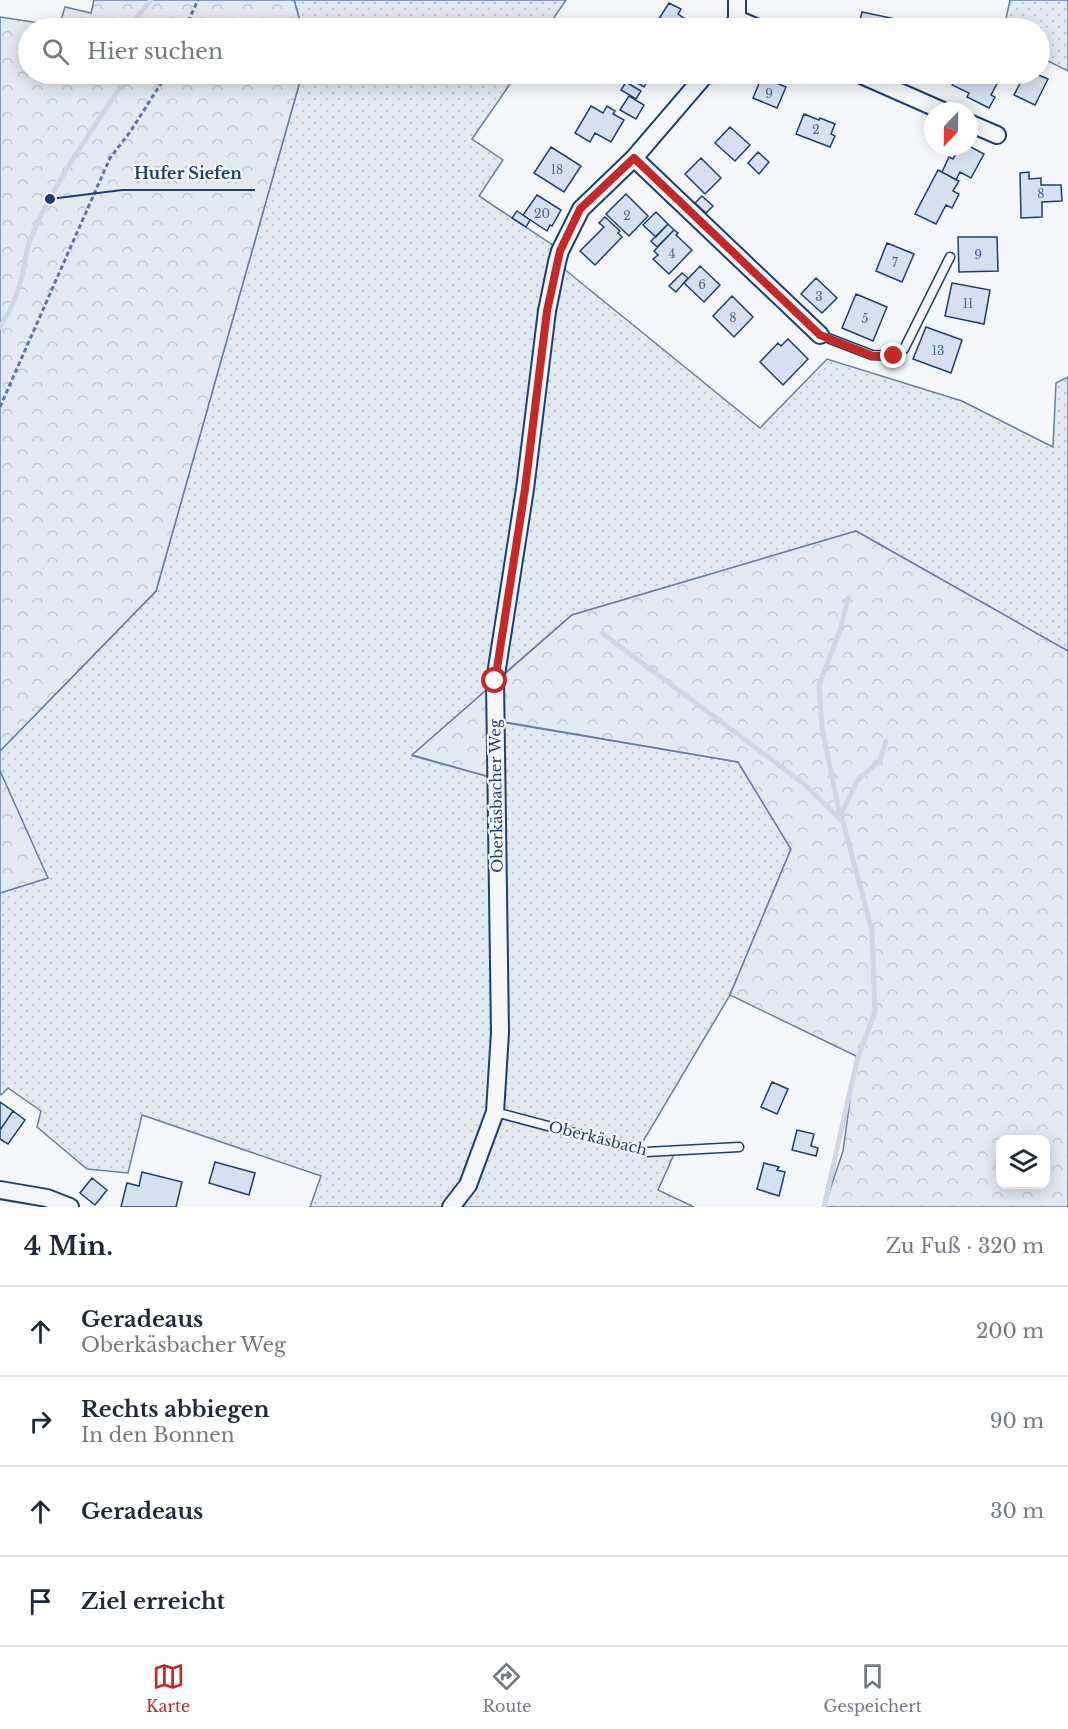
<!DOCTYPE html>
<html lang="de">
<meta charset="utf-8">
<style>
body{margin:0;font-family:"Libre Baskerville",serif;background:#f2f2f3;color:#1f2937}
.controls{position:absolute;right:18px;bottom:18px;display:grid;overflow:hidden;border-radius:12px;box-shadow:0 3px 15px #0003}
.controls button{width:54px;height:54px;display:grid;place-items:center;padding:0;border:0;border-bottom:2px solid #e0e1e3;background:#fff;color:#1f2937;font:30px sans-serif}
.compass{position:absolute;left:924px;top:102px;width:54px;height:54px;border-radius:50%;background:#fff;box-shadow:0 3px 15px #0003;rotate:202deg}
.stop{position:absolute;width:18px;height:18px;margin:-14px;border:4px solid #c62828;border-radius:50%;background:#fff}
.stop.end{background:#c62828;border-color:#fff;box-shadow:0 2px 6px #0008}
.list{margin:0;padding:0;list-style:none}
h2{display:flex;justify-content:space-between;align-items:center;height:78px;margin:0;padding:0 24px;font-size:26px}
h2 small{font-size:20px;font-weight:400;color:#747a83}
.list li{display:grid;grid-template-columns:39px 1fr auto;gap:18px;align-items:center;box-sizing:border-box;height:90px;padding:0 24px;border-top:2px solid #e0e1e3}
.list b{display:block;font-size:22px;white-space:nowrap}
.list p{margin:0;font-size:20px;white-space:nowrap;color:#747a83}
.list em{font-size:20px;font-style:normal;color:#747a83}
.icon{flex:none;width:33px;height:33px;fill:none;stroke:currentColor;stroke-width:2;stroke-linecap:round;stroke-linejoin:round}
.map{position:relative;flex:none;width:1068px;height:1207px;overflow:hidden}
.search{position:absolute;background:#fff;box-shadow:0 3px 15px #0003;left:18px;right:18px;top:18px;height:66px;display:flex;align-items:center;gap:15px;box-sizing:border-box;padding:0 21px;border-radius:33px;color:#747a83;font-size:22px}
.sheet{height:438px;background:#fff}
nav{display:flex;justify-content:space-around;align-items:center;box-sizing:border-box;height:84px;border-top:2px solid #e0e1e3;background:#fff;font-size:16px;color:#747a83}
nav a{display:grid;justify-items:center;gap:3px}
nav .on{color:#c62828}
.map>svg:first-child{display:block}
</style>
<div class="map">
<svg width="1068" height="1207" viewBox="0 0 1068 1207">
<defs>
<pattern id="grass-dots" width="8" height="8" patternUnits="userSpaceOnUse" patternTransform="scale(1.5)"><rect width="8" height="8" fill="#e3e9f0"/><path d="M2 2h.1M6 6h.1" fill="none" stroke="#c2c9d1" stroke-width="1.8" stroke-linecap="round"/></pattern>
<pattern id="forest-crowns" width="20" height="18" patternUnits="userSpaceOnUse" patternTransform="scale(1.5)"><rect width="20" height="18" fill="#e3e9f0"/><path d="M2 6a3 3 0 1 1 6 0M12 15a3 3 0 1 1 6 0" fill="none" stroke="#c2c9d1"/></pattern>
</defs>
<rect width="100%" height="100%" fill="#f4f7fb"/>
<path fill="url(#grass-dots)" stroke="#687fa3" stroke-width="1.5" d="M294 0H566L547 28H302Z
M1010 0H1068V71L1040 57V28H1004Z
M302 74H517L472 139 503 160 479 196 559 249 493 684 413 756 490 777 496 1033 488 1110 459 1186 445 1207H310L321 1176 142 1115 128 1173 87 1169 37 1127 41 1111 8 1088 1 1095 0 1094V893L47 878 0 771V751L156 591Z
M558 264 760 428 827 359 962 401 1053 447 1056 383 1068 377V651L856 531 572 615 496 681Z
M495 721 738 762 791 849 730 995 638 1150 494 1111Z
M496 1116 644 1155 675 1152 658 1190 694 1207H456Z"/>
<path fill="url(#forest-crowns)" stroke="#687fa3" stroke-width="1.5" fill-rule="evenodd" d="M94 0H294L302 28H28V74H302L156 591 0 751V17L59 26 65 7 91 13Z
M856 531 1068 651V1207H824L843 1151 856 1056 730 995 791 849 738 762 493 720 490 777 412 755 572 615ZM1000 1140H1046V1184H1000Z
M0 771 48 878 0 893Z"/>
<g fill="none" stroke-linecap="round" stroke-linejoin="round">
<path stroke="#cfd7e4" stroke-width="5" d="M134 28 136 18 151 0
M0 327C9 313 17 296 21 280 25 267 25 252 30 240 54 182 93 129 127 77L128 74
M602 633 803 783 843 822 872 931 875 1012 857 1060 824 1207
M841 814 857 781 880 760 886 741
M841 820 822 728 819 685 840 630 848 598"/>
</g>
<path fill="#d5e0f0" stroke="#1d3f73" stroke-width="1.5" d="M669 3 681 9 678 14 694 25 692 28H653Z
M862 12 915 23 914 28H858Z
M622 74H651L644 87Z
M763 74H778L774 82 786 87 777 108 753 98Z
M957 74H982L1001 82 1003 79 1001 83 998 82 991 95 995 97 989 108 967 97 969 93 952 85Z
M1025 74H1036L1048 79 1035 105 1014 95Z
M626 82 641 91 636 99 621 90Z
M629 96 644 105 636 119 620 110Z
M591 106 603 113 607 106 615 111 613 114 624 120 611 142 595 133 590 142 575 133Z
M804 114 819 120 820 118 835 124 831 134 835 136 830 147 796 134Z
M730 127 750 145 735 161 715 143Z
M969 146 984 154 971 178 960 172 956 180 942 172 949 157 953 159 960 147Z
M551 147 581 166 564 192 534 173Z
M758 152 769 162 759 174 748 163Z
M701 158 721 178 705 194 685 174Z
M938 170 959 181 953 191 959 194 952 208 946 205 936 224 915 214Z
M1029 172V179L1041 178V185H1061L1062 201 1042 202V217L1021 218 1020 173Z
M626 194 648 216 629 236 606 214Z
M537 195 561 210 552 226 550 225 547 231 523 215Z
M702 196 713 206 706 213 695 203Z
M517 211 530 220 526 227 512 218Z
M656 212 668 224 656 237 643 225Z
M605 217 620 231 618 233 622 237 595 265 580 251 604 227 599 223Z
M668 224 674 230 657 247 651 241Z
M674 230 678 233 676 235 692 250 669 274 653 259 658 255 654 251Z
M958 237H997L998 271 959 272Z
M887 243 914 254 902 282 876 271Z
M700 266 720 285 704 302 684 283Z
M682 273 688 278 676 292 669 286Z
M816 278 837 298 822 313 801 294Z
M952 283 990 290 984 324 945 316Z
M856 294 887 307 873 341 842 328Z
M732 296 753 317 734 337 713 316Z
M926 327 962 340 951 373 913 359Z
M788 339 808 359 783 385 760 362 778 343 781 346Z
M772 1082 788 1089 777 1114 761 1107Z
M0 1102 13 1111 0 1130Z
M13 1111 25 1120 8 1144 0 1139V1130Z
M797 1130 814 1134 811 1146 818 1148 816 1156 792 1150Z
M215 1162 255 1173 249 1195 209 1183Z
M764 1163 779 1167 777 1170 785 1172 779 1196 757 1189Z
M142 1172 182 1182 176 1207H121L127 1183 139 1186Z
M92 1178 107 1190 95 1205 80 1193Z"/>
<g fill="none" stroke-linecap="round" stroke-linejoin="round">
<defs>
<path id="service" d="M820 335 872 355 894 356 904 349 950 257
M495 1112 646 1152 739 1147"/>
<path id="minor" d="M737 19 758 28
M732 28 737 19V0
M859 74 943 111
M969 123 997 135
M634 158 820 335
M0 1190 47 1198 70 1207
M451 1207 468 1185 495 1112 500 1033 495 681 525 489 547 311 557 262 560 251 581 209 634 158 706 74"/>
</defs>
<use href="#service" stroke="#1d3f73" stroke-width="11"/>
<use href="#minor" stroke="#1d3f73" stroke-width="20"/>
<path stroke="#5e769c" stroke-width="3" stroke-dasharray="4.5 3" stroke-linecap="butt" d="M185 28 198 0
M0 407 110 158 130 132 167 74"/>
<use href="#service" stroke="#f4f7fb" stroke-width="8"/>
<use href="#minor" stroke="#f4f7fb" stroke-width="16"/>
</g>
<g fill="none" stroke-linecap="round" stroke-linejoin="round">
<path stroke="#c62828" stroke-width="8" d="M495 681 525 489 547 311 560 251 580 209 634 158 820 335 873 356H894"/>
</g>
<g text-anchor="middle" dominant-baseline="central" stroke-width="4.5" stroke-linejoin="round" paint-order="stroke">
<g font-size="12" fill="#4b6792">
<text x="769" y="93">9</text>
<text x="816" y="129">2</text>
<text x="557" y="169">18</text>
<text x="1041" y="193">8</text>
<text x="542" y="213">20</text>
<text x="627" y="215">2</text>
<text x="672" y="253">4</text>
<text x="978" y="254">9</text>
<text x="895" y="262">7</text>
<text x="702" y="284">6</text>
<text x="819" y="296">3</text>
<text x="968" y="303">11</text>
<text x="733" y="317">8</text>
<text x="865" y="318">5</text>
<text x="938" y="350">13</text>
</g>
<g font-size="15" fill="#1d3f73" stroke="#f4f7fb">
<text transform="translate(496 796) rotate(-91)">Oberkäsbacher Weg</text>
<text transform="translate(598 1138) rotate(14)">Oberkäsbach</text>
</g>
</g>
<path fill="none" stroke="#1d3f73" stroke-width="2" d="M50 199L122 190H255"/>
<circle fill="#1d3f73" stroke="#f4f7fb" stroke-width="2" cx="50" cy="199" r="6"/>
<g font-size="16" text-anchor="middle" font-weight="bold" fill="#1d3f73" stroke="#f4f7fb" stroke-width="4.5" stroke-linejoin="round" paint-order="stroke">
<text x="188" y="179">Hufer Siefen</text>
</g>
</svg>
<div class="controls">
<button><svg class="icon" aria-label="layers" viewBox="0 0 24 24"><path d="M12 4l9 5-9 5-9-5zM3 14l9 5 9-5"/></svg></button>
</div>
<svg class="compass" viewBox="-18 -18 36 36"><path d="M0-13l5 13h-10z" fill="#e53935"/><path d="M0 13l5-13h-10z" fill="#747a83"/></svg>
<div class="stop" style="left:495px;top:681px"></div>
<div class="stop end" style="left:894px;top:356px"></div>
<div class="search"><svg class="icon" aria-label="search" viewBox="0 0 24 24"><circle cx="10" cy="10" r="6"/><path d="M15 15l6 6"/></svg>Hier suchen</div>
</div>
<section class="sheet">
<h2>4 Min.<small>Zu Fuß · 320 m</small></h2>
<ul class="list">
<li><svg class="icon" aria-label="ahead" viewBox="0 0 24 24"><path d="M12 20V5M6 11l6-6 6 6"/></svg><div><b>Geradeaus</b><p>Oberkäsbacher Weg</p></div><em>200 m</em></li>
<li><svg class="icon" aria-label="right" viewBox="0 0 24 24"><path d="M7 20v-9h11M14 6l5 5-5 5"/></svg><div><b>Rechts abbiegen</b><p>In den Bonnen</p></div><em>90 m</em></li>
<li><svg class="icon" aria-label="ahead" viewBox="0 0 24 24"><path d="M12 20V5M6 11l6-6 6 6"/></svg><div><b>Geradeaus</b></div><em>30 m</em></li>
<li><svg class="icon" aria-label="arrive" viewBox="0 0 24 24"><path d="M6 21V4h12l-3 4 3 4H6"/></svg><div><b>Ziel erreicht</b></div></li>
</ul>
</section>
<nav>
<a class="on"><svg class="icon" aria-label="map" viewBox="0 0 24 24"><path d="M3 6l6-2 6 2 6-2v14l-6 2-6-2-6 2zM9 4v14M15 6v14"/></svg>Karte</a>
<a><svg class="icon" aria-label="directions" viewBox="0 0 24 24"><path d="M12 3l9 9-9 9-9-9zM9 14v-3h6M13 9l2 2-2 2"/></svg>Route</a>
<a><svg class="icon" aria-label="saved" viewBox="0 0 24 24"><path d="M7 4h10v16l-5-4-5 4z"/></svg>Gespeichert</a>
</nav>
